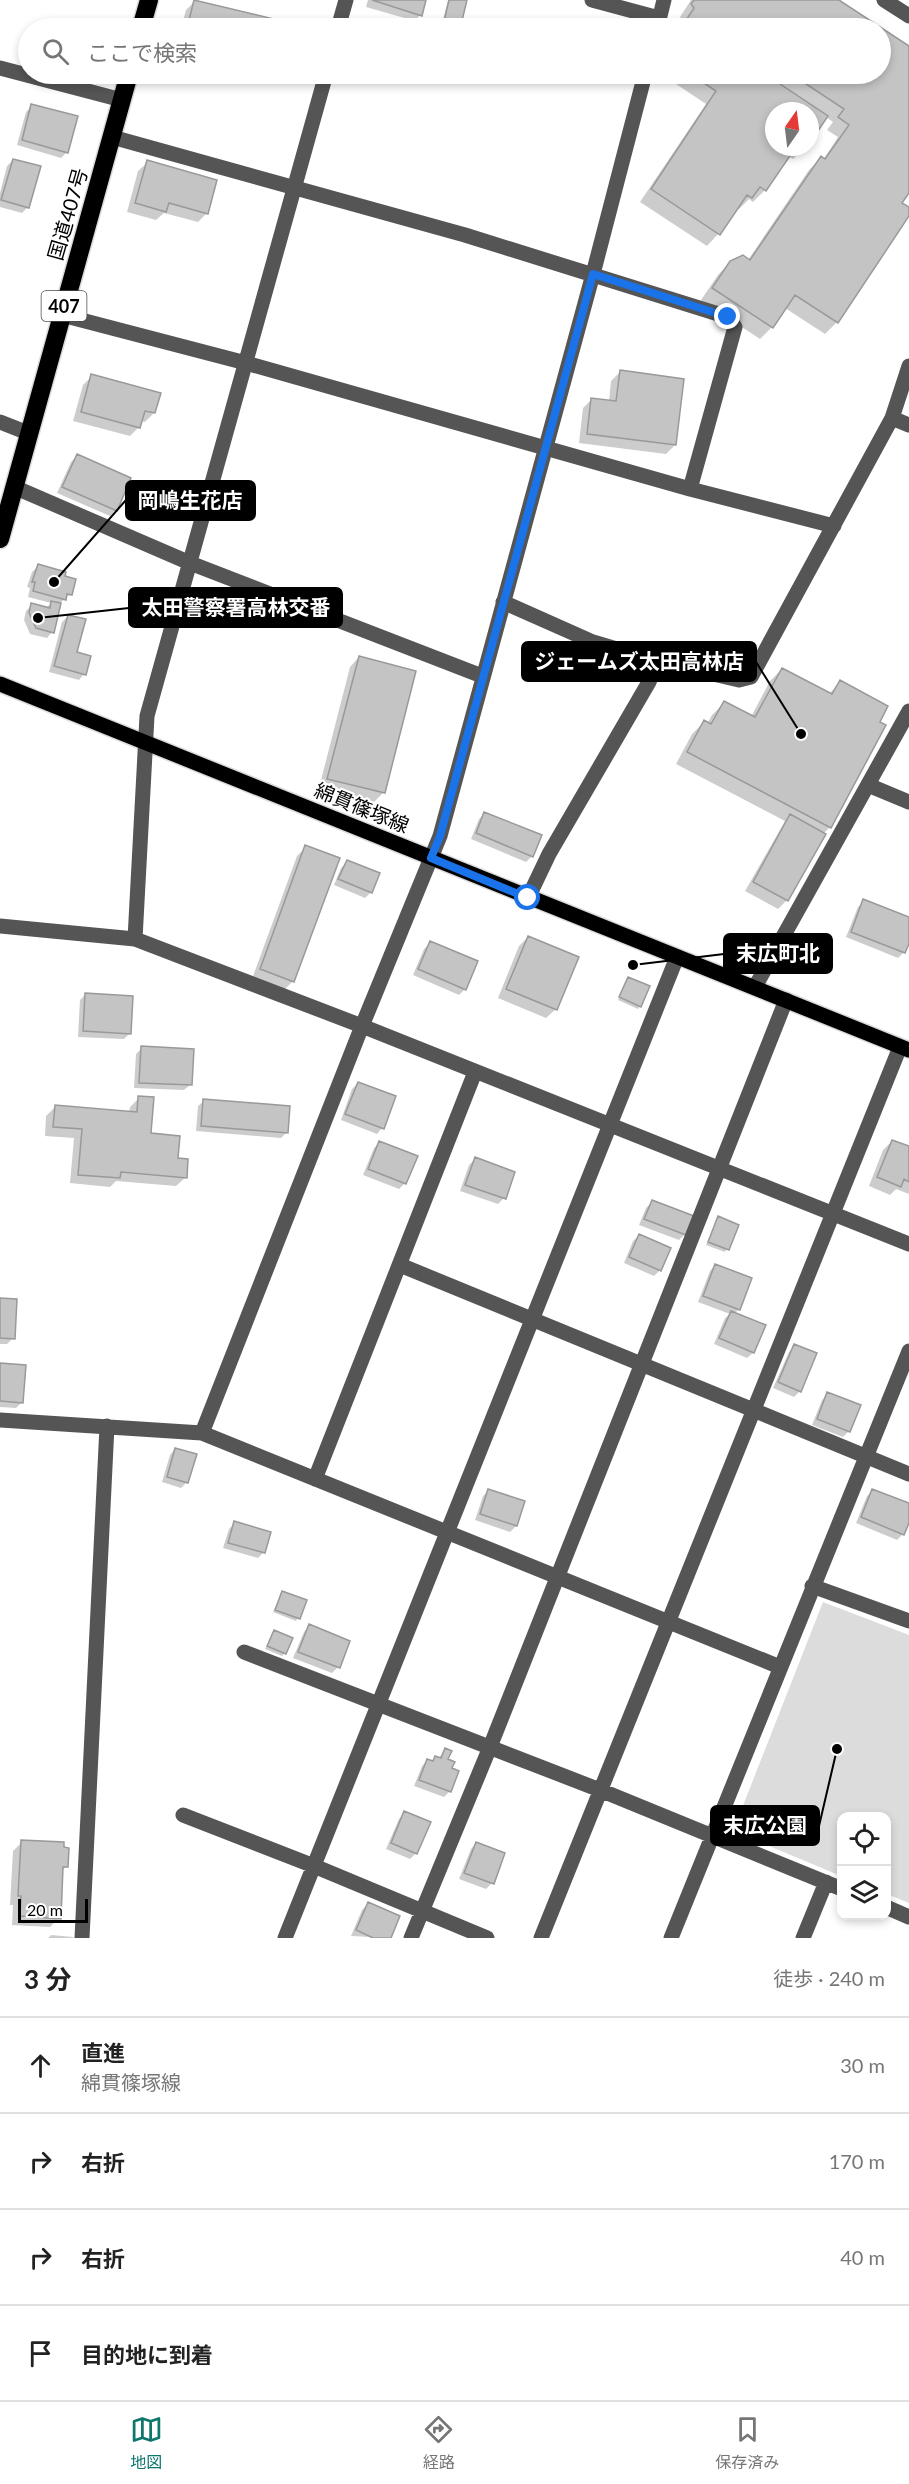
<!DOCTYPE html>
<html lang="ja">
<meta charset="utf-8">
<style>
body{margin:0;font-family:Lato,"Noto Sans JP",sans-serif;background:#f2f2f2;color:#222}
.controls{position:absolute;right:18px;bottom:18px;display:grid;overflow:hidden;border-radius:12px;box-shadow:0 3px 9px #0003}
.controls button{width:54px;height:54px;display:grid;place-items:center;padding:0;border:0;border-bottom:2px solid #e0e0e0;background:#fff;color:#222;font:30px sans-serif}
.compass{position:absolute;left:765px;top:102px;width:54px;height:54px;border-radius:50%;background:#fff;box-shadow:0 3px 9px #0003;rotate:14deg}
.scale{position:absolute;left:18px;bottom:15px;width:70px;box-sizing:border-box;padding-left:6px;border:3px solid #000;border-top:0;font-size:16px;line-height:21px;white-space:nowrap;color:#000;-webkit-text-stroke:4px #fff;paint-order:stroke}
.stop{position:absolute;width:18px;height:18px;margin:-14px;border:4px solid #1a73e8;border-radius:50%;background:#fff}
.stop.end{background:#1a73e8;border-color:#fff;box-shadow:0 2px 6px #0008}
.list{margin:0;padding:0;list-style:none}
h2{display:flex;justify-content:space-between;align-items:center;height:78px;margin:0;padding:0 24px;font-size:26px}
h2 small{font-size:20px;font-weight:400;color:#767676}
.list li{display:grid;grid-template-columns:39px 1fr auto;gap:18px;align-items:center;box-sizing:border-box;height:96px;padding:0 24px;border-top:2px solid #e0e0e0}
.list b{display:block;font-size:22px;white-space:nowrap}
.list p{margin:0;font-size:20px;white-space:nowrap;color:#767676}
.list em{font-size:20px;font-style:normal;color:#767676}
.icon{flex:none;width:33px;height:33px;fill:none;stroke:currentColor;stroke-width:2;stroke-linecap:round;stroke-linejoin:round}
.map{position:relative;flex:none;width:909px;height:1938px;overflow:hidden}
.search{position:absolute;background:#fff;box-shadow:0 3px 9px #0003;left:18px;right:18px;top:18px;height:66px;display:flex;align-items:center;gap:15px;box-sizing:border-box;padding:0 21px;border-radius:33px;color:#767676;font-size:22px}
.sheet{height:462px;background:#fff}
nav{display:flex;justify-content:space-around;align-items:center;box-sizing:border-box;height:84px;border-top:2px solid #e0e0e0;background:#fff;font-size:16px;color:#767676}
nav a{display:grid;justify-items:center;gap:3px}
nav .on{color:#0f766e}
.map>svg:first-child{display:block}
</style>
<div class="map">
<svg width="909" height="1938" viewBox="0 0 909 1938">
<rect width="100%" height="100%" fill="#fff"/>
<path fill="#dcdcdc" d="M823 1602 909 1635V1903L887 1894 886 1816H842L841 1876 733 1831Z"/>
<path fill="#0003" d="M368 0H425L420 15 415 21 366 7Z
M448 0H465L457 27 442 24Z
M691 0H836L879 28H678L683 21 680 17Z
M195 1 284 23 283 28H181L186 10Z
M909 48V190L900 203 909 209V213L837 322 825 334 785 308 772 327 760 339 701 300 718 275 730 262 748 260 809 170 821 158 823 160 838 137 827 130 833 122 826 117 810 140V111H774V147H805L793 159 788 156 765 190 753 202 749 199 739 209 736 208 718 234 707 246 640 202 706 104 661 74H880Z
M46 74H90L83 83Z
M222 74H287L278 83 238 74 235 77Z
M32 106 67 152 61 158 17 145 26 112Z
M13 160 28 207 22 213 0 207V193L7 166Z
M148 162 207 213 198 222 164 213 156 220 127 212 138 171Z
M620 372 675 445 666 454 579 443 583 408 592 399 609 401 611 381Z
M92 376 154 413 145 422 141 421 139 427 130 436 73 421 83 385Z
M77 456 116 510 110 516 57 493 71 462Z
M38 566 63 578 70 594 59 604 52 632 47 638 30 634 24 620 26 611 32 605 46 608 51 603 28 597 30 588 27 587 32 572Z
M68 616 75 653 84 674 79 680 49 672 62 622Z
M359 657 414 672 383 793 374 802 319 788 350 667Z
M782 669 829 694 840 682 830 827 823 834 787 900 778 909 745 891 785 821 676 764 692 734 704 722 707 724 712 715 724 703 751 717 770 681Z
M484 814 532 856 526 862 471 839 479 819Z
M306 847 293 981 284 990 252 979 297 856Z
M347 862 371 892 365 898 334 885 341 868Z
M864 901 909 919V940L904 952 898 958 846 937 858 907Z
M528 937 556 1009 546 1018 498 998 519 946Z
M430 943 465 989 459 995 413 975 424 949Z
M626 981 640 1006 638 1009 618 1000Z
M86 994 130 1033 124 1039 78 1037 80 1000Z
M142 1048 190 1085 184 1090 134 1088 136 1054Z
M358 1083 382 1128 377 1134 341 1120 352 1089Z
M139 1098 150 1135 177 1159 186 1177 176 1186 116 1181 110 1187 70 1183 74 1138 45 1136 46 1116 55 1107 129 1113 130 1107Z
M204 1101 287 1132 281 1138 196 1131 198 1106Z
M892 1141 909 1148V1194L896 1189 890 1195 869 1186 883 1150Z
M379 1143 405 1183 399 1189 363 1175 374 1148Z
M475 1159 504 1198 498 1204 460 1191 469 1165Z
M652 1202 685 1234 679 1240 639 1225 646 1208Z
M718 1218 737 1226 725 1252 706 1245Z
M639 1235 660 1270 654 1276 624 1263 633 1241Z
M715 1265 739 1309 734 1314 753 1353 747 1358 714 1344 725 1318 730 1314 698 1302 710 1271Z
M0 1300 13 1338 7 1344H0Z
M795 1346 800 1391 794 1397 773 1388 789 1352Z
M0 1365 22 1402 16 1408 0 1407Z
M828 1394 849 1431 843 1437 812 1425 822 1400Z
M175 1449 187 1482 181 1488 162 1482 170 1455Z
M488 1491 524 1502 516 1526 510 1532 475 1520 483 1496Z
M873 1491 909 1505V1519L903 1534 897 1540 856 1523 867 1496Z
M235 1523 264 1552 258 1558 223 1548 229 1529Z
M282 1592 305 1601 296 1621 273 1612Z
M309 1626 348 1642 338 1667 332 1673 293 1658 304 1632Z
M274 1632 285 1653 282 1656 265 1649Z
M445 1750 446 1760 450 1769V1791L444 1797 414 1786 422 1766 428 1760 431 1762 435 1757 438 1759Z
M404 1813 416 1853 410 1859 386 1849 399 1819Z
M22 1842 67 1866 61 1871 59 1918 50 1927 12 1925 13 1905H10L13 1851Z
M476 1843 492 1883 486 1889 459 1879 471 1849Z
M368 1904 389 1938 351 1936 362 1910Z
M51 1935 73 1937V1938H48Z"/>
<path fill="#c4c4c4" stroke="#999" stroke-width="1.5" d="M194 0 286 22 284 28H187Z
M372 0H426L422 16Z
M449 0H467L461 25 444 21Z
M694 0H839L909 46V193L902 203 909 207V216L838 323 795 295 773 328 712 288 730 261 743 255 750 260 821 156 825 159 849 125 838 117 844 109 791 74H880V28H681L694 8 691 4Z
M690 74H765L828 116 810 143V111H774V147H796L766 191 760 187 752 198 747 195 720 235 651 189 716 91Z
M31 104 78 116 68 153 22 140Z
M13 159 41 166 29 208 1 200Z
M147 160 217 180 208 214 169 203 166 212 135 203Z
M620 370 684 379 676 445 587 434 591 398 616 401Z
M91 374 161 393 155 413 145 411 140 428 81 412Z
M77 454 131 478 117 511 62 487Z
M38 564 66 572 65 576 76 579 72 595 67 594 66 600 33 591 35 582H32Z
M51 601 61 603 54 633 36 628 29 613 31 603 50 608Z
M68 615 86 619 77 652 91 656 86 675 54 666Z
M359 656 416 671 385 793 327 779Z
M782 668 832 694 840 680 888 706 880 722 886 725 831 828 687 752 704 720 711 724 724 701 755 717Z
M484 812 542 835 533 857 476 833Z
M790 814 826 834 788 901 753 882Z
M305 845 340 858 294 982 260 969Z
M347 860 380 873 372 893 338 879Z
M863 899 909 917V944L905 953 851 932Z
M528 936 579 957 557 1010 506 989Z
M430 941 478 961 466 990 418 969Z
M628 977 650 986 641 1007 619 997Z
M85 993 133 996 131 1034 83 1031Z
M141 1046 194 1049 192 1085 139 1083Z
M358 1082 396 1096 384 1129 345 1114Z
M138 1096 154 1097 151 1133 180 1136 178 1158 188 1159 187 1178 121 1172 120 1178 78 1175 82 1129 53 1127 55 1105 137 1112Z
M203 1099 290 1106 288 1133 201 1126Z
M892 1140 909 1146V1182L904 1179 901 1187 877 1177Z
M379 1141 418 1156 406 1184 368 1169Z
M475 1157 515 1172 506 1199 465 1185Z
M652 1200 694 1216 686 1235 644 1219Z
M718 1216 739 1225 729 1250 708 1242Z
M639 1234 671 1248 661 1271 629 1257Z
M715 1264 752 1278 740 1310 703 1296Z
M0 1298 17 1299 15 1339 0 1338Z
M731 1311 766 1325 754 1353 719 1338Z
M794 1344 817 1353 801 1392 778 1382Z
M0 1363 26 1365 23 1403 0 1401Z
M827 1392 861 1405 850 1432 817 1419Z
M175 1448 197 1454 188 1483 167 1477Z
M488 1489 525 1501 517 1526 480 1514Z
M872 1489 909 1503V1523L904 1535 861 1517Z
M234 1521 271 1532 265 1553 228 1543Z
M282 1591 307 1600 300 1619 275 1610Z
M309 1624 350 1641 340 1668 298 1652Z
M274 1630 293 1638 286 1654 267 1646Z
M445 1748 452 1751 448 1759 455 1762 452 1768 459 1771 451 1792 419 1780 427 1759 433 1761 435 1756 441 1758Z
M404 1811 431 1822 417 1854 391 1843Z
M21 1840 64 1842V1847L69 1848 68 1867H63L61 1919 20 1916 21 1896H18Z
M476 1842 505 1853 494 1884 464 1873Z
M368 1902 400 1916 391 1938H373L356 1930Z"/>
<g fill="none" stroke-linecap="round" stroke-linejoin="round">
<defs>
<path id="major" d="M0 684 909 1050"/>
<path id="highway" d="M141 28 149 0
M0 539 129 74"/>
</defs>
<use href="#major" stroke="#dbdbdb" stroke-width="18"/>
<use href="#highway" stroke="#dbdbdb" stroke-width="21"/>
<path stroke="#555" stroke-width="15" d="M592 0 659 18
M884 0 909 16
M338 28 346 0
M657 28 664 0
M0 68 122 100
M112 137 465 235 728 317 735 327 690 489
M62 315 246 363 690 489 834 526
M892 418 909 425
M0 422 28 433
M14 487 190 563 482 676
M503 602 593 642 657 661 739 680 751 677 892 418 909 366
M868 785 909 802
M528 898 549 854 649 682 657 661
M0 926 135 939 362 1026 909 1244
M135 939 147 716 326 74
M755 987 909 711
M400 1265 909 1474
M0 1420 202 1433 780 1667
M202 1433 362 1026 440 836 593 274 645 74
M315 1479 475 1072
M812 1586 909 1621
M244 1652 600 1790 842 1889
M183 1815 314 1866 487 1938
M886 1907 909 1917
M82 1938 107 1426
M285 1938 677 957
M411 1938 490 1747 786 1000
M541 1938 900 1047
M671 1938 909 1351
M803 1938 826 1882"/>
<use href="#major" stroke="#000" stroke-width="15"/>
<use href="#highway" stroke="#000" stroke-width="18"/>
</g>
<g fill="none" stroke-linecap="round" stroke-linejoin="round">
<path stroke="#1a73e8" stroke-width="8" d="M528 898 431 858 440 836 593 274 728 317"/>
</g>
<g text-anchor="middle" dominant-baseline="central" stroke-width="4.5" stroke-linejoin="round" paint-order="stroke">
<rect fill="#fff" stroke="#4c4c4c" stroke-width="1.5" x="41.5" y="291" width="45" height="30" rx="4.5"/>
<g font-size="18" font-weight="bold" fill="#000">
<text x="64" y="306">407</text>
</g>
<g font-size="20" fill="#000" stroke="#fff">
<text transform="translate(67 214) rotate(-74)">国道407号</text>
<text transform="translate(362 807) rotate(22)">綿貫篠塚線</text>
</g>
</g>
<path fill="none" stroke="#000" stroke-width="2" d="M54 582L126 500M38 618L129 608M801 734L756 662M633 965L724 954M837 1749L819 1826"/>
<g fill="#000" stroke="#fff" stroke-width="2">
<circle cx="54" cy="582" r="6"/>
<circle cx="38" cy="618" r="6"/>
<circle cx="801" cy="734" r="6"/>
<circle cx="633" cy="965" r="6"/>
<circle cx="837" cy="1749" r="6"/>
</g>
<g fill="#000" stroke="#000" stroke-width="2">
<rect x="126" y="481" width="129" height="39" rx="6"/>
<rect x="129" y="588" width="213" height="39" rx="6"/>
<rect x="522" y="642" width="234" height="39" rx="6"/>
<rect x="724" y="934" width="108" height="39" rx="6"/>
<rect x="711" y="1806" width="108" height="39" rx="6"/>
</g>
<g font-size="21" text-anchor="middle" font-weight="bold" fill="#fff">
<text x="190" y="508">岡嶋生花店</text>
<text x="236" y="615">太田警察署高林交番</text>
<text x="639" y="669">ジェームズ太田高林店</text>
<text x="778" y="961">末広町北</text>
<text x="765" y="1833">末広公園</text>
</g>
</svg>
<div class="controls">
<button><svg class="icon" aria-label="locate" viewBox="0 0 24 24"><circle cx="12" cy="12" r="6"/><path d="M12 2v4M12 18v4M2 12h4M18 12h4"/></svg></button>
<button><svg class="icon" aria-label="layers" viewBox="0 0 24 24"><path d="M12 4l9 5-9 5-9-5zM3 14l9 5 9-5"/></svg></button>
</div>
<svg class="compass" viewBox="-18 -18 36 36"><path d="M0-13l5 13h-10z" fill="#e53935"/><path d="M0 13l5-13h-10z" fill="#767676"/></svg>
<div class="scale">20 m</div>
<div class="stop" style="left:528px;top:898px"></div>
<div class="stop end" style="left:728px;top:317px"></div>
<div class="search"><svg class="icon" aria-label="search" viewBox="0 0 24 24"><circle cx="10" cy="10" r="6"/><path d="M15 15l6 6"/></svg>ここで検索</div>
</div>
<section class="sheet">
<h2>3 分<small>徒歩 · 240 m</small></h2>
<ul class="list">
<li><svg class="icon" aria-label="ahead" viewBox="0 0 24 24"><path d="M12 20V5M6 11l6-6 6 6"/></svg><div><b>直進</b><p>綿貫篠塚線</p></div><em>30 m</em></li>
<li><svg class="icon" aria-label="right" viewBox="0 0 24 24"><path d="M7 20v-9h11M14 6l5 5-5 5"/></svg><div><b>右折</b></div><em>170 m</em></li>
<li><svg class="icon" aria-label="right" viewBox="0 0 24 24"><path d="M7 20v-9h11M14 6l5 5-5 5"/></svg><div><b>右折</b></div><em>40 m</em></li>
<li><svg class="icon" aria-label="arrive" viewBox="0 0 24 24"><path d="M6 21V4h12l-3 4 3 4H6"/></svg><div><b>目的地に到着</b></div></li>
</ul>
</section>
<nav>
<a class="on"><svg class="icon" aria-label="map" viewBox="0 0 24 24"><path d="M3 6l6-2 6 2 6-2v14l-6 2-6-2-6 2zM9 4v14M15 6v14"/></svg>地図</a>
<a><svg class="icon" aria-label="directions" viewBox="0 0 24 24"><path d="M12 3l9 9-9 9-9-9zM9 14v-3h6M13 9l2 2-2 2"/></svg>経路</a>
<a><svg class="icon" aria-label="saved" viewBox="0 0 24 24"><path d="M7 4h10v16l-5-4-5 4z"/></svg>保存済み</a>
</nav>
